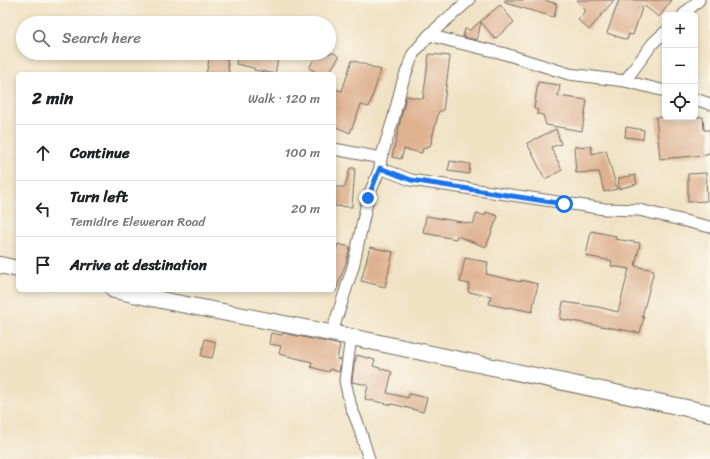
<!DOCTYPE html>
<meta charset="utf-8">
<style>
body{margin:0;font-family:Sriracha,sans-serif;background:#f6f6f6;color:#202124}
.controls{position:absolute;right:12px;top:12px;display:grid;overflow:hidden;border-radius:6px;box-shadow:0 2px 6px #0003}
.controls button{width:36px;height:36px;display:grid;place-items:center;padding:0;border:0;border-bottom:1px solid #e0e0e0;background:#fff;color:#202124;font:20px sans-serif}
.stop{position:absolute;width:12px;height:12px;margin:-9px;border:3px solid #1a73e8;border-radius:50%;background:#fff}
.stop.end{background:#1a73e8;border-color:#fff;box-shadow:0 1px 4px #0008}
.list{margin:0;padding:0;list-style:none}
h2{display:flex;justify-content:space-between;align-items:center;height:52px;margin:0;padding:0 16px;font-size:17px}
h2 small{font-size:13px;font-weight:400;color:#757577}
.list li{display:grid;grid-template-columns:26px 1fr auto;gap:12px;align-items:center;box-sizing:border-box;height:56px;padding:0 16px;border-top:1px solid #e0e0e0}
.list b{display:block;font-size:15px;white-space:nowrap}
.list p{margin:0;font-size:13px;white-space:nowrap;color:#757577}
.list em{font-size:13px;font-style:normal;color:#757577}
.icon{flex:none;width:22px;height:22px;fill:none;stroke:currentColor;stroke-width:2;stroke-linecap:round;stroke-linejoin:round}
.map{position:relative;flex:none;width:710px;height:459px;overflow:hidden}
.search{position:absolute;background:#fff;box-shadow:0 2px 6px #0003;left:16px;top:16px;width:320px;height:44px;display:flex;align-items:center;gap:10px;box-sizing:border-box;padding:0 14px;border-radius:22px;color:#757577;font-size:15px}
.panel{position:absolute;background:#fff;box-shadow:0 2px 6px #0003;left:16px;top:72px;width:320px;height:220px;border-radius:6px}
.map>svg:first-child{display:block}
</style>
<div class="map">
<svg width="710" height="459" viewBox="0 0 710 459">
<rect width="100%" height="100%" fill="#fbf7ec"/>
<filter id="ink" filterUnits="userSpaceOnUse"><feTurbulence type="fractalNoise" baseFrequency=".025" numOctaves="2"/><feDisplacementMap in="SourceGraphic" scale="8" xChannelSelector="R" yChannelSelector="G"/><feConvolveMatrix kernelMatrix="1 2 1 2 8 2 1 2 1" color-interpolation-filters="sRGB"/></filter>
<filter id="wash" filterUnits="userSpaceOnUse"><feTurbulence type="fractalNoise" baseFrequency=".012" numOctaves="4" result="noise"/><feDisplacementMap in="SourceGraphic" scale="16" xChannelSelector="R" yChannelSelector="G"/><feGaussianBlur stdDeviation="0.9" result="paint"/><feColorMatrix in="noise" values="0 0 0 0 0 0 0 0 0 0 0 0 0 0 0 0 0 1.4 0 .05"/><feComposite in="paint" operator="in"/></filter>
<g filter="url(#wash)">
<rect width="100%" height="100%" fill="#f0e1c2"/>
<g id="blocks">
<path fill="#deb190" d="M505 0H544L557 4 554 17 505 3Z
M577 0H614L589 30 578 20 585 11H586Z
M619 0H672L659 17 643 5 633 35 629 34 627 40 607 33Z
M500 5 514 22 495 39 481 22 477 40 463 37 465 29 470 30Z
M238 53H279L275 74 254 70V68L236 64Z
M318 53H334L339 57 328 74H319L309 68Z
M429 54 450 56 443 111H439L430 146H427L426 149 423 148 422 153 404 149 401 159 392 157 406 96 423 99Z
M210 55 227 59 229 74H206Z
M352 60 381 70 369 107 361 105 350 133 334 126V89L342 91Z
M538 82 560 85 558 96 587 100 582 131 546 125 543 115 537 114 538 110 534 109Z
M656 117H703L704 130H710V153L705 154 706 155 660 159Z
M626 127 644 130 643 139 625 137Z
M556 129 561 144 551 147 562 170 545 179 527 143Z
M591 146 592 154 606 150 617 189 604 192 599 172 576 173 574 147Z
M450 161 470 164 469 174 448 171Z
M350 168H355L352 207 334 206V187H345Z
M706 173 707 201 688 202V174Z
M635 175 637 184 618 189 619 178Z
M486 212 498 216 486 247 457 236 456 239 423 233 426 216 473 224 477 213 485 216Z
M591 231 616 236 615 239 640 243 635 266 654 270 642 317H644L640 333 595 325 560 319 563 302 598 307 618 312 629 269 611 266 612 261 586 256Z
M338 244 350 247 346 263 336 291H334V258Z
M370 247 393 252 385 287 361 281Z
M465 258 488 262 486 274 521 282V280L538 284 532 312 509 307 508 308 489 304 491 296 468 292 469 284 460 282Z
M271 333 282 335 283 333 340 345 337 359 341 360 339 372 330 369 329 372 311 367 312 362 279 354 281 346 269 344Z
M205 339 216 342 212 358 201 356Z
M357 355 375 360 373 366 392 372 387 393 408 398 409 394 427 398 423 412 392 404V405L365 399 368 385 352 382V381L354 364Z"/>
</g>
</g>
<g filter="url(#ink)">
<use href="#blocks" fill-opacity="0" stroke="#706b60" stroke-width="1"/>
<g fill="none" stroke-linecap="round" stroke-linejoin="round">
<defs>
<path id="street" d="M683 15 699 0
M429 35 455 42 502 53 569 74 625 81 665 91
M625 81 653 43 665 32
M695 99 710 104
M381 158 393 120 402 84 413 54 429 35 469 0
M380 168 411 180 605 209 639 210 710 227
M331 334 335 323 353 267 368 198 380 168 381 158 334 149
M351 337 345 381 351 407 358 424 369 459"/>
<path id="secondary" d="M0 265 18 269
M114 290 171 302 351 337 710 413"/>
</defs>
<use href="#street" stroke="#706b60" stroke-width="13"/>
<use href="#secondary" stroke="#706b60" stroke-width="18"/>
<use href="#street" stroke="#fff" stroke-width="11"/>
<use href="#secondary" stroke="#fff" stroke-width="16"/>
</g>
</g>
<g fill="none" stroke-linecap="round" stroke-linejoin="round" filter="url(#ink)">
<path stroke="#1a73e8" stroke-width="5" d="M368 198 380 168 411 180 564 204"/>
</g>
</svg>
<div class="controls">
<button>+</button>
<button>−</button>
<button><svg class="icon" aria-label="locate" viewBox="0 0 24 24"><circle cx="12" cy="12" r="6"/><path d="M12 2v4M12 18v4M2 12h4M18 12h4"/></svg></button>
</div>
<div class="stop" style="left:564px;top:204px"></div>
<div class="stop end" style="left:368px;top:198px"></div>
<div class="search"><svg class="icon" aria-label="search" viewBox="0 0 24 24"><circle cx="10" cy="10" r="6"/><path d="M15 15l6 6"/></svg>Search here</div>
<section class="panel">
<h2>2 min<small>Walk · 120 m</small></h2>
<ul class="list">
<li><svg class="icon" aria-label="ahead" viewBox="0 0 24 24"><path d="M12 20V5M6 11l6-6 6 6"/></svg><div><b>Continue</b></div><em>100 m</em></li>
<li><svg class="icon" aria-label="left" viewBox="0 0 24 24"><path d="M17 20v-9H6M10 6l-5 5 5 5"/></svg><div><b>Turn left</b><p>Temidire Eleweran Road</p></div><em>20 m</em></li>
<li><svg class="icon" aria-label="arrive" viewBox="0 0 24 24"><path d="M6 21V4h12l-3 4 3 4H6"/></svg><div><b>Arrive at destination</b></div></li>
</ul>
</section>
</div>
